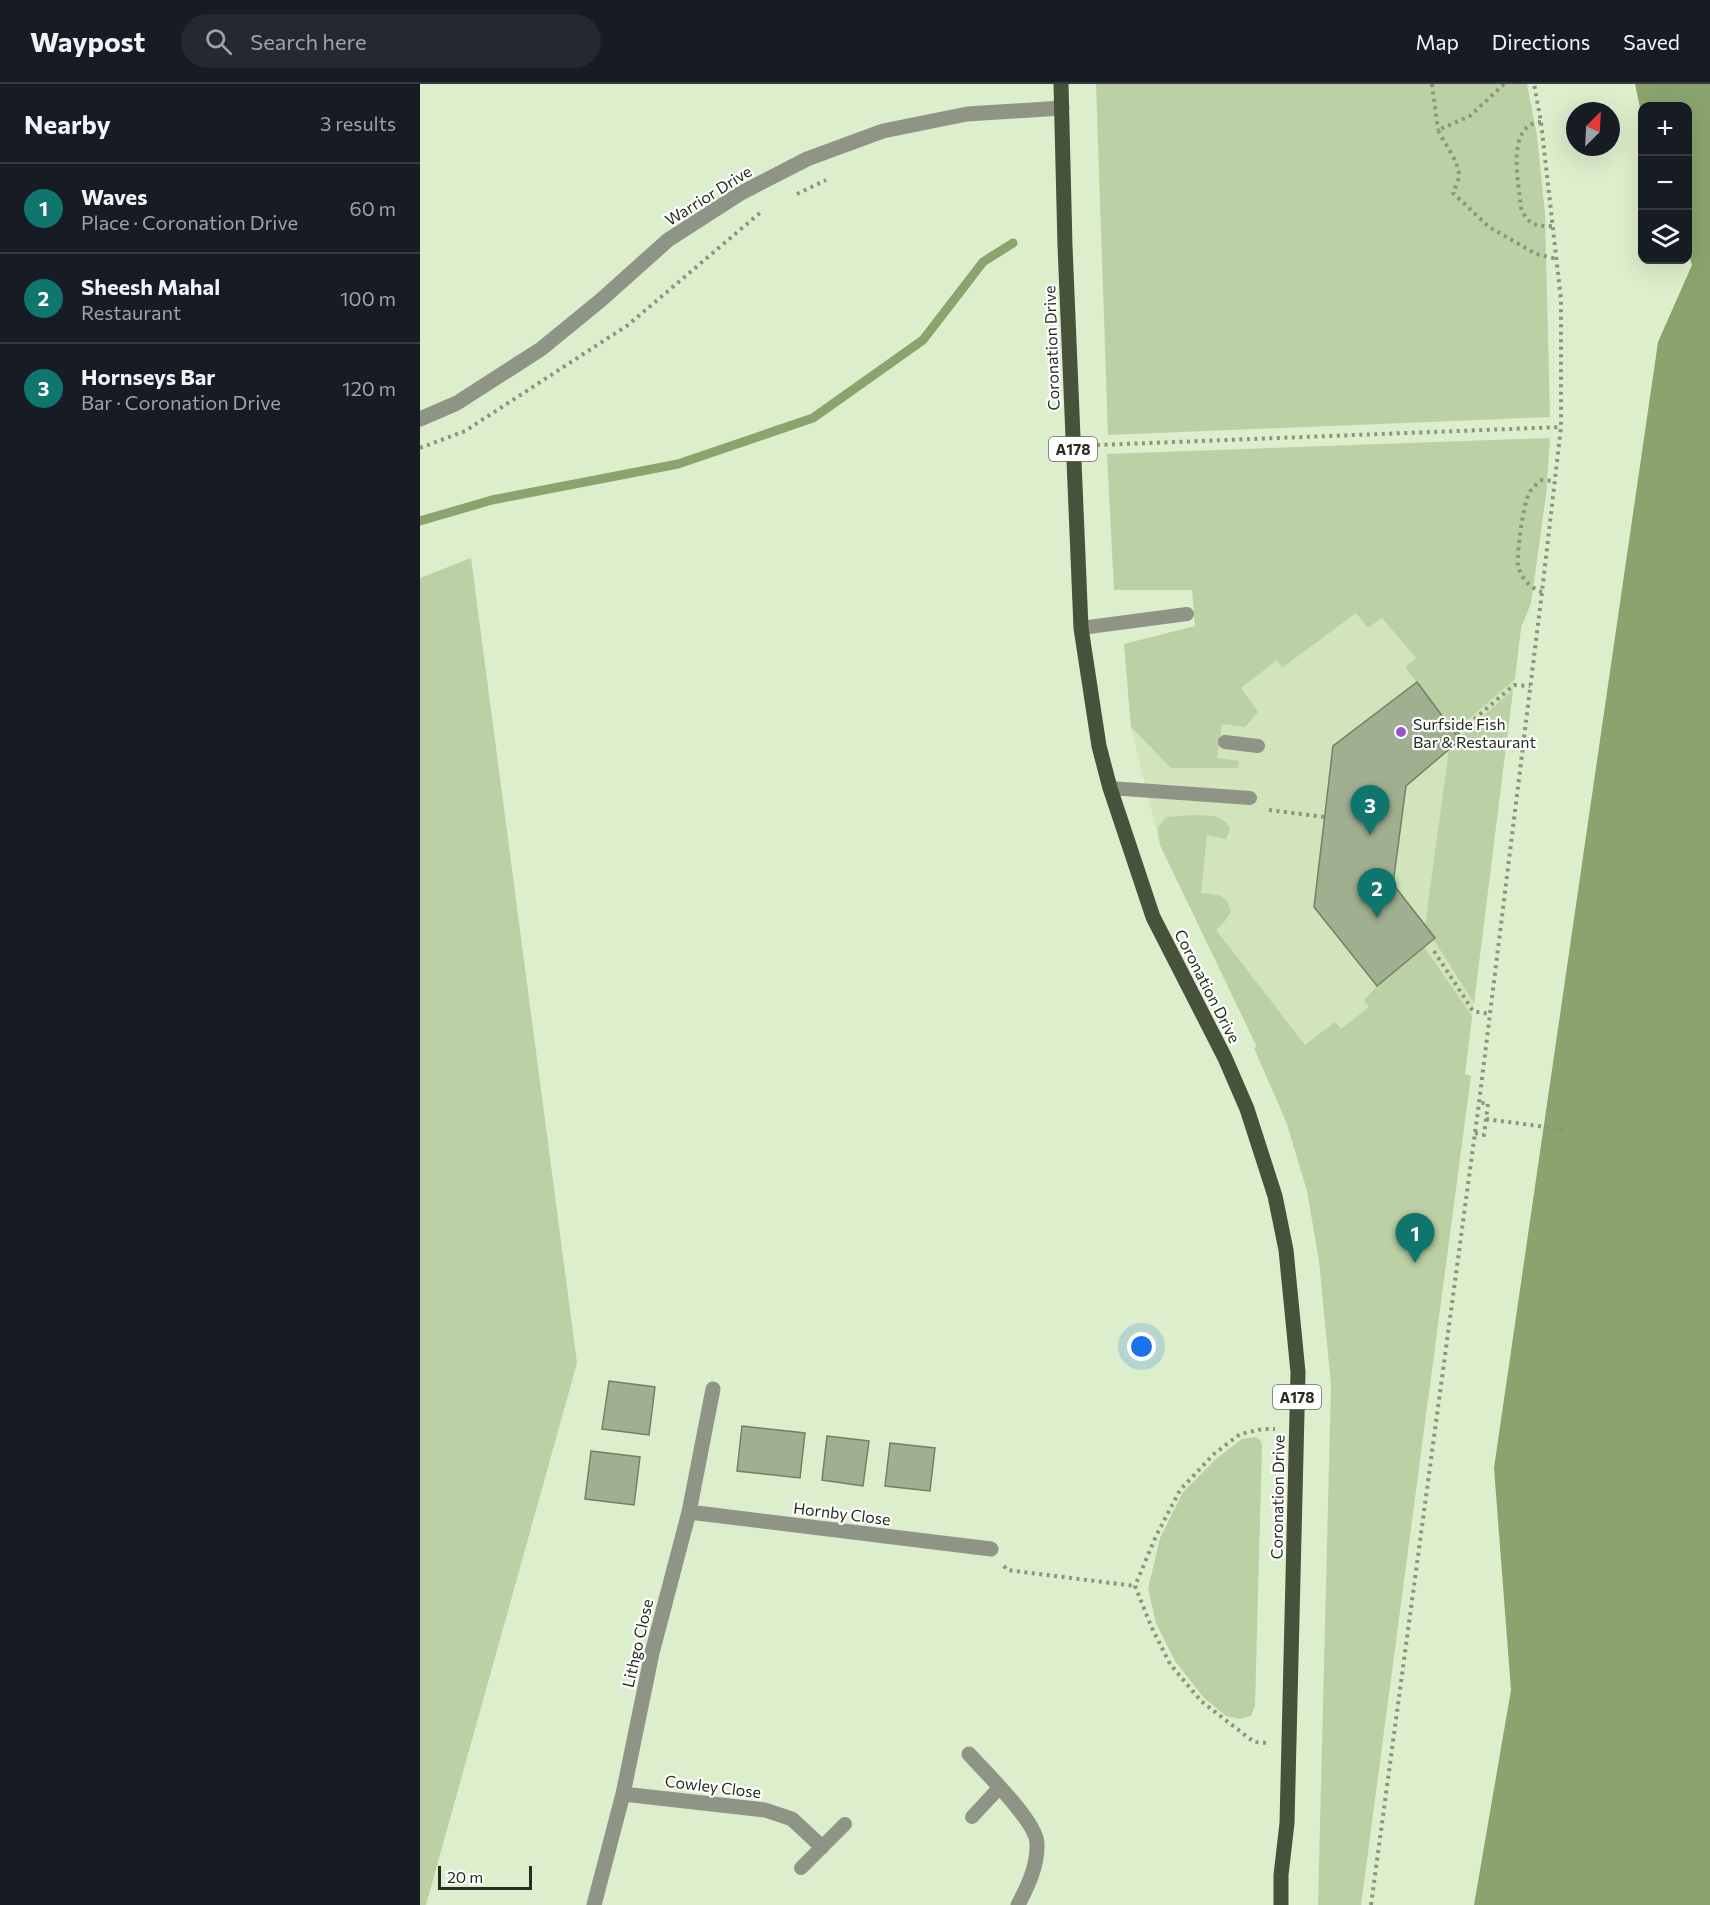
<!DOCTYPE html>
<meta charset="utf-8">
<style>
body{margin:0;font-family:Commissioner,sans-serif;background:#242831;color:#f1f3f6}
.controls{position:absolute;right:18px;top:18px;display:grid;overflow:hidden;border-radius:12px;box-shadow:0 6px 24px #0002}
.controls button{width:54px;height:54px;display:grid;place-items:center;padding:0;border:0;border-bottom:2px solid #363941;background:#171b24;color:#f1f3f6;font:30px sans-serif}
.compass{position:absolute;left:1146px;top:18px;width:54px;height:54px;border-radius:50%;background:#171b24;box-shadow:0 6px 24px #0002;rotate:24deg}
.scale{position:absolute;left:18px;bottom:15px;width:94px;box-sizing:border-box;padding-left:6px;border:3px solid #262c1f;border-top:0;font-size:16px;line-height:21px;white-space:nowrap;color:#262c1f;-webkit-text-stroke:4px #fff;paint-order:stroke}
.you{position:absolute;left:722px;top:1263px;width:21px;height:21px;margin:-15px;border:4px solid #fff;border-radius:50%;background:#1a73e8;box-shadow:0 0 0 9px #1a73e833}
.badge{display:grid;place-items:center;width:39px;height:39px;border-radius:50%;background:#0f766e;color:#fff;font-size:20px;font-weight:700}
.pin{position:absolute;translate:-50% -50px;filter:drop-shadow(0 2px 3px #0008)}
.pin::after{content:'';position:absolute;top:32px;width:21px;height:18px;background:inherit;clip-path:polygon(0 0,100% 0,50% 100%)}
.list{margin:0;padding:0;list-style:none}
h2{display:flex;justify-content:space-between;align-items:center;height:78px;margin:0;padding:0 24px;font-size:26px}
h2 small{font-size:20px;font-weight:400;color:#9ea1a6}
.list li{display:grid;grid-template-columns:39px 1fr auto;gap:18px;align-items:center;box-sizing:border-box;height:90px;padding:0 24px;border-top:2px solid #363941}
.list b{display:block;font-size:22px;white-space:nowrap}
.list p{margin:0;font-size:20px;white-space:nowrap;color:#9ea1a6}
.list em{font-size:20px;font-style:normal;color:#9ea1a6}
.icon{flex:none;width:33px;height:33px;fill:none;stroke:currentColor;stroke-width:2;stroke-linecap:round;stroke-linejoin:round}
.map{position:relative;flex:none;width:1290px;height:1821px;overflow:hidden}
header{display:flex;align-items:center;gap:36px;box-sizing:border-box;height:84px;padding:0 30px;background:#171b24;border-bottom:2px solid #363941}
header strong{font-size:28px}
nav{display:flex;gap:33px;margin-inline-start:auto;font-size:21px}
.search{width:420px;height:54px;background:#242831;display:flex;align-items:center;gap:15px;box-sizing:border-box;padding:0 21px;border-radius:33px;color:#9ea1a6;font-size:22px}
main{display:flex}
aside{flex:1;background:#171b24}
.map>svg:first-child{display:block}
</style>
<header>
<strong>Waypost</strong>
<div class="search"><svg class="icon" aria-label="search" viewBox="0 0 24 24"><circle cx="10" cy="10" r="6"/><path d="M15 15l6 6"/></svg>Search here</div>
<nav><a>Map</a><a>Directions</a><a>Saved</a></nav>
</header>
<main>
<aside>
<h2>Nearby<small>3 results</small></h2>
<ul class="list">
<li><span class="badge">1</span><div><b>Waves</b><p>Place · Coronation Drive</p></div><em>60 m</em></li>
<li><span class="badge">2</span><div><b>Sheesh Mahal</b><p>Restaurant</p></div><em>100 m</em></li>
<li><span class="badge">3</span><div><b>Hornseys Bar</b><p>Bar · Coronation Drive</p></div><em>120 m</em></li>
</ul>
</aside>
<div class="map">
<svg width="1290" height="1821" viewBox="0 0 1290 1821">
<rect width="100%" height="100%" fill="#dec"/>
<path fill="#d1e4bc" d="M884 514 1101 544 1045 990 837 963 740 761 711 643 704 560Z"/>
<path fill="#bbd0a4" d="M676 0H1107L1117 52 1125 130 1130 333 688 351Z
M1130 354 1126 411 1111 519 1101 544 1095 595 1034 648 985 583 996 574 962 534 948 544 936 529 862 584 857 576 821 604 838 628 825 643 802 640 797 674 819 677 818 684H751L711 643 704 560 775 542 772 506H694L687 370Z
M51 474 157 1279 6 1821H0V494Z
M1093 606 1054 919 1005 842 1029 665 1038 654Z
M773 731C789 732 803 729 810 745L806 755 787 751 781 809C797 811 806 809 811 827L805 837 796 846 885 961 915 938 921 945 949 923 944 916 957 902 1004 863 1052 932 1045 990 1051 992 941 1821H898L911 1301 899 1177 887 1107 867 1040 834 964 837 963 740 761 738 744 746 733Z
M836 1353 841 1357 842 1363 835 1622 831 1632 820 1635 806 1632 784 1614 755 1577 736 1539 728 1505 740 1454 763 1408 797 1374 822 1355Z"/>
<path fill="#8ba46d" d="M1215 0H1290V1821H1054L1091 1606 1074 1384 1238 258 1272 181 1268 168V22H1222V33Z"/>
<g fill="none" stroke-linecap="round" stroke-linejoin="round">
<path stroke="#8ba46d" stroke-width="9" d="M0 437 72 416 258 380 393 334 503 256 563 178 593 159"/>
</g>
<path fill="#9faf8f" stroke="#728163" stroke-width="1.5" d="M997 598 1040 656 986 702 973 800 1015 854 957 902 894 823 913 662Z
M189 1297 235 1303 229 1351 182 1345Z
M322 1342 385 1349 380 1394 317 1387Z
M407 1352 449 1357 443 1402 402 1396Z
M470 1359 515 1364 510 1407 465 1402Z
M171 1367 220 1373 214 1421 165 1415Z"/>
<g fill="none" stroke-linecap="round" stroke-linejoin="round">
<path stroke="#89957d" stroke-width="4" stroke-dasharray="3 4.5" stroke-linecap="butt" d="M1012 0 1018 46
M1084 0 1050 32 1018 46C1024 59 1039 78 1039 91 1039 96 1035 104 1033 109L1069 143 1116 170 1137 175
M1121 38C1085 40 1099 100 1101 124 1107 140 1116 143 1133 142
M377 110 406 96
M677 361 1141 343
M0 364 45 347 208 241 341 128
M1122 508C1111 505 1100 493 1098 481 1097 468 1103 420 1109 410 1111 404 1117 400 1122 396L1134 397
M1037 650 1094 601 1110 602
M849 726 905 733
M1014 867 1053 927 1069 930
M1066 1035 1148 1046
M1055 1049 1064 1051 1068 1019H1059
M584 1482 587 1486 715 1502
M846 1659 834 1658 781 1617 750 1580 731 1542 715 1502 736 1452 760 1406 794 1370 820 1350 843 1345H855
M951 1821 1059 1019 1122 508 1141 343V216L1121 38 1114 0"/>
<path stroke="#8e9587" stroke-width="14" d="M661 544 767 530
M805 658 838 662
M690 704 830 714
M552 1733 579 1704
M381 1784 425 1740"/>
<path stroke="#8e9587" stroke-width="15" d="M0 335 37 319 121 265 181 216 248 156 321 109 387 75 463 47 547 30 642 24
M269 1428 571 1465
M549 1670C565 1688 616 1737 617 1759 618 1781 608 1802 598 1821
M203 1710 345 1726 372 1735 402 1763
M174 1821 203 1710 232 1569 269 1428 293 1305"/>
<path stroke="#47523a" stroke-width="15" d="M641 0 645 162 661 544 679 662 690 704 733 833 805 974 827 1025 855 1112 866 1166 878 1288 867 1739 861 1791V1821"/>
</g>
<circle fill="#9854c9" stroke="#fff" stroke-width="2" cx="981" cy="648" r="6"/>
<g text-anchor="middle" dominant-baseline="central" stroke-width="4.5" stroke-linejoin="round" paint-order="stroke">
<g fill="#fff" stroke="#676b62" stroke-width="1.5">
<rect x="629" y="353" width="48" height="24" rx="4.5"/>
<rect x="853" y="1301" width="48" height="24" rx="4.5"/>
</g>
<g font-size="15" font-weight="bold" fill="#262c1f">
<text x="653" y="365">A178</text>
<text x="877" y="1313">A178</text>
</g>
<g font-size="16" fill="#262c1f" stroke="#fff">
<text transform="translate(288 111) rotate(-32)">Warrior Drive</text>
<text transform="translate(631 264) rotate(-92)">Coronation Drive</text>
<text transform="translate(788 902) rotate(63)">Coronation Drive</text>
<text transform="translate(857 1413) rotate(-89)">Coronation Drive</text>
<text transform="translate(422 1429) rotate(7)">Hornby Close</text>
<text transform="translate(217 1559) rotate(-77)">Lithgo Close</text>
<text transform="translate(293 1702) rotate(7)">Cowley Close</text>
</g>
<g font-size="16" fill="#262c1f" stroke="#fff" text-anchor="start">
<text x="993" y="639">Surfside Fish<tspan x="993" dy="18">Bar &amp; Restaurant</tspan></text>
</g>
</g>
</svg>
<div class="controls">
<button>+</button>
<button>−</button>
<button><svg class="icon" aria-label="layers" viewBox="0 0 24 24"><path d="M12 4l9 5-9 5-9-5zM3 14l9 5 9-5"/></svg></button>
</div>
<svg class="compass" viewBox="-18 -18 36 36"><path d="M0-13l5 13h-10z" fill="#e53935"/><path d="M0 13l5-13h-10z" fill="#9ea1a6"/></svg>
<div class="scale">20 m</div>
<div class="you"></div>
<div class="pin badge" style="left:995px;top:1179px">1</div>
<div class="pin badge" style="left:957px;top:834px">2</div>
<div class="pin badge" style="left:950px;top:751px">3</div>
</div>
</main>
